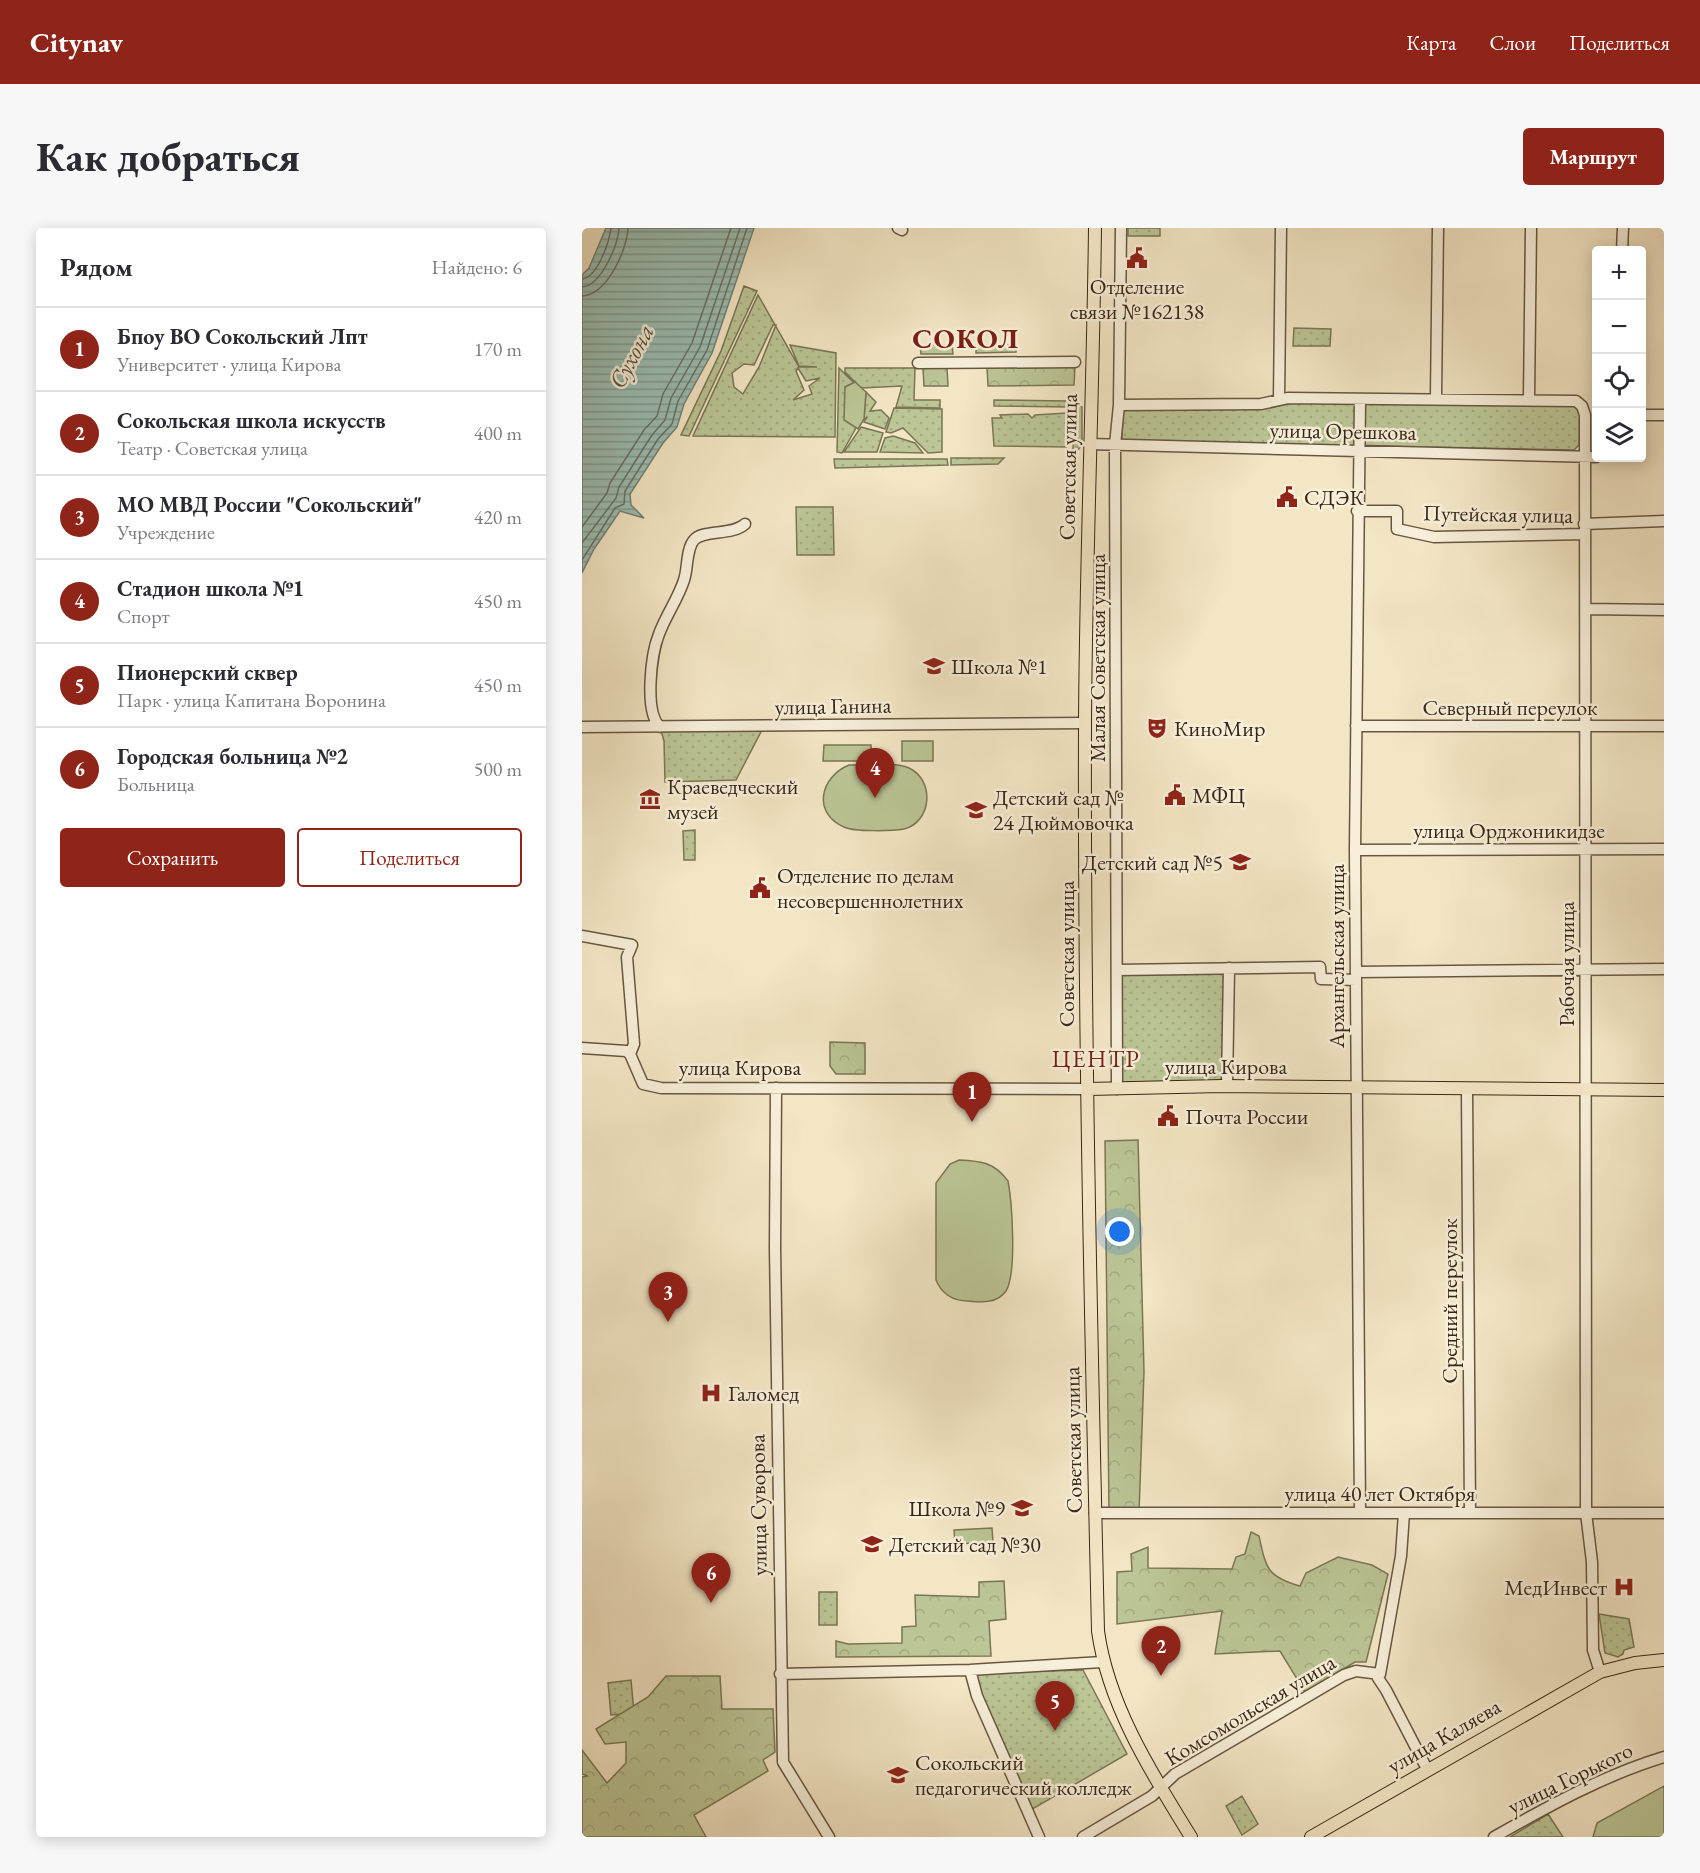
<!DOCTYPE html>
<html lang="ru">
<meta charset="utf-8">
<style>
body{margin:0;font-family:"EB Garamond",serif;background:#f7f7f7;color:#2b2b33}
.controls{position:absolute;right:18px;top:18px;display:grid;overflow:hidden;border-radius:6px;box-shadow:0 3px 15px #0003}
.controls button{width:54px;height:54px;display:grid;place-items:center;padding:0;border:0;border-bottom:2px solid #e1e1e2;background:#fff;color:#2b2b33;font:30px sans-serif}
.you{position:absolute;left:538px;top:1004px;width:21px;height:21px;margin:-15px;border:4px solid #fff;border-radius:50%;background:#1a73e8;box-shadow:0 0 0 9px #1a73e833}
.badge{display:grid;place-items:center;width:39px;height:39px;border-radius:50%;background:#8f2418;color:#fff;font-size:20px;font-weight:700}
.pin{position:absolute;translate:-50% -50px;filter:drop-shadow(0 2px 3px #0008)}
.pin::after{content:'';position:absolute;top:32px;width:21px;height:18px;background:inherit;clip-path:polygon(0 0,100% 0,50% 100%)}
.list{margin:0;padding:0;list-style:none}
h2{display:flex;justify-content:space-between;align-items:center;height:78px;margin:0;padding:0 24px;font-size:26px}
h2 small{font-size:20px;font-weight:400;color:#7c7c81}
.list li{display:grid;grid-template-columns:39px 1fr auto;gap:18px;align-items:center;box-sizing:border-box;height:84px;padding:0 24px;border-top:2px solid #e1e1e2}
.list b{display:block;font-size:22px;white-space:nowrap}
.list p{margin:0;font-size:20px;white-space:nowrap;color:#7c7c81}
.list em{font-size:20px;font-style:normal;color:#7c7c81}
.actions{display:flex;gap:12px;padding:18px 24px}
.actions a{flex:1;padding:14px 0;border:2px solid #8f2418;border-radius:6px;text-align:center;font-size:21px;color:#8f2418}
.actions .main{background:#8f2418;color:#fff}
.icon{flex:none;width:33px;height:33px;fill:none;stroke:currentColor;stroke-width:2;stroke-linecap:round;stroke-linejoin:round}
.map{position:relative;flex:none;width:1082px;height:1609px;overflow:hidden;border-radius:6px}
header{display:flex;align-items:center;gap:36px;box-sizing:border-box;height:84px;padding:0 30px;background:#8f2418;color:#fff}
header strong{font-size:28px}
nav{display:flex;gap:33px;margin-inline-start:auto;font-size:21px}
.intro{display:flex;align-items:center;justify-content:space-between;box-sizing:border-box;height:144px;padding:0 36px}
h1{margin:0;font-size:42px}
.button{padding:15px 27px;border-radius:6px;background:#8f2418;color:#fff;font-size:21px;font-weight:700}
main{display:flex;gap:36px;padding:0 36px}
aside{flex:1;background:#fff;border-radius:6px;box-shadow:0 3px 15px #0003}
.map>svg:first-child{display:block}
</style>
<header>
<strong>Citynav</strong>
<nav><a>Карта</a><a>Слои</a><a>Поделиться</a></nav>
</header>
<div class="intro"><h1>Как добраться</h1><a class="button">Маршрут</a></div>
<main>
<aside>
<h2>Рядом<small>Найдено: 6</small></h2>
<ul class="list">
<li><span class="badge">1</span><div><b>Бпоу ВО Сокольский Лпт</b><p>Университет · улица Кирова</p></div><em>170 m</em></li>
<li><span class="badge">2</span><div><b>Сокольская школа искусств</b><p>Театр · Советская улица</p></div><em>400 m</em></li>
<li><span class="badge">3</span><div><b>МО МВД России &quot;Сокольский&quot;</b><p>Учреждение</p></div><em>420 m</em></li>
<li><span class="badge">4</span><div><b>Стадион школа №1</b><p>Спорт</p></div><em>450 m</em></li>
<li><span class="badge">5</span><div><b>Пионерский сквер</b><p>Парк · улица Капитана Воронина</p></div><em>450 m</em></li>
<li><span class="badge">6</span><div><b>Городская больница №2</b><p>Больница</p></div><em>500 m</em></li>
</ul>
<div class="actions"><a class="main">Сохранить</a><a>Поделиться</a></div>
</aside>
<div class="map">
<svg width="1082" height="1609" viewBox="0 0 1082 1609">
<defs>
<pattern id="green-dots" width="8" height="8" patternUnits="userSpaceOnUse" patternTransform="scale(1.5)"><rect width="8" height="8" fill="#bbc595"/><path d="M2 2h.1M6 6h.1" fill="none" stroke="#a2a980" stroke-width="1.8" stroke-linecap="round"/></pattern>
<pattern id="forest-crowns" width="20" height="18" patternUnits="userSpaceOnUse" patternTransform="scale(1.5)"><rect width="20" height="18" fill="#bbc595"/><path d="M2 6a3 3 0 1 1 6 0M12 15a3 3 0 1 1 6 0" fill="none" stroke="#a2a980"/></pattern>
<pattern id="water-rules" width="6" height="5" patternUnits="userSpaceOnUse" patternTransform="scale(1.5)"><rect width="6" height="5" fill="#9bbfb5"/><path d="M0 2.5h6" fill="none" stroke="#7f9b92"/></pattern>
</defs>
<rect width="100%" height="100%" fill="#f3e6c5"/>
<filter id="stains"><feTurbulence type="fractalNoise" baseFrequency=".00333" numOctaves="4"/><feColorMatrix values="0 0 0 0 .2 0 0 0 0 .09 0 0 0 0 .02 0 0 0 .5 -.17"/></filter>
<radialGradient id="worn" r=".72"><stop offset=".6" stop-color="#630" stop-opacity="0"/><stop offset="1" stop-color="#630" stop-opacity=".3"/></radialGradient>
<path fill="url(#green-dots)" stroke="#7a7656" stroke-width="1.5" fill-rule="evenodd" d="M546 0H578V8H546Z
M162 58 175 63 107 208 99 207 139 123Z
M176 67 217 139H235L217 138 208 117 254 125 253 209 111 208ZM191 97H194L177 139 161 166 152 159 150 145 162 136 172 137ZM216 140 224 153 238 150 227 158 230 166 211 172 222 162 214 143Z
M712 100 749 101 748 118H711Z
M257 140 272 155 263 159 274 200 260 225 255 224Z
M263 140H333L332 172H358V180L314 179 320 158 279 160 263 144Z
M284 164 294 174 288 183 299 182 307 190 303 201 282 194 285 189 282 191Z
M412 172 485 173V179L412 178Z
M492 173 500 179V217L495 223H491Z
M716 174 772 175 775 179V218L540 212 541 180 682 181Z
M787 174 994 175 998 180 997 217 992 222 784 218 781 214 783 178Z
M312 180 360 181V224L346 225 321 200 309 205 304 204Z
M485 185V219L412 218 410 190H420L418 187 446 186 450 190 453 187Z
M279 199 301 205 295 224H262Z
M311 208 333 215 341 225 298 224 303 210Z
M369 230H422L416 236 369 237Z
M252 231H365L366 237 253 240Z
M214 279H251L252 327H215Z
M182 498 154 552 83 554 82 513 78 499Z
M113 602V632H102L101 603Z
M645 744 641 853 540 857V745Z
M237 1364H255V1397H237Z
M1017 1386 1047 1391 1052 1419 1042 1422 1041 1426 1036 1429 1023 1425Z
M501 1442 545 1526 447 1583 397 1467 393 1445Z
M49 1452 52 1485 29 1487 26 1455Z
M660 1568 676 1596 660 1607 644 1578Z
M966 1586 981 1609H928Z"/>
<path fill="url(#forest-crowns)" stroke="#7a7656" stroke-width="1.5" d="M338 117H370L371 126H339Z
M394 117H434V124L394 125Z
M493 137 492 157 406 158 405 138Z
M341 140H365L366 158H342Z
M248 814 283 815V846H254L248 838Z
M556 912 562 1144 557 1285H527L523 913Z
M669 1304 677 1308C684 1340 685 1349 718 1358L724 1345 756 1329 790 1337 806 1346 784 1434H773L723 1464 698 1423 633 1426 640 1383 535 1396V1344L550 1343 549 1326 566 1319V1340L650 1341 654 1329 663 1326Z
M422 1353 424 1391 407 1393 409 1428 254 1429V1413L266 1416 320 1415V1399L334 1398 333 1367 397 1369V1354Z
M84 1448H138L140 1481H191L193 1524 181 1532 186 1543 112 1587 124 1609H0V1549L6 1548 0 1546V1522L25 1555 44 1535V1514L23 1516 14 1501 66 1469Z"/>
<path fill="#bbc595" stroke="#7a7656" stroke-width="1.5" d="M273 154 284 164 282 191 276 201 262 192 263 159Z
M320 513H351V533H320Z
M242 517H289L290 533H241Z
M267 537C285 538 310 533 327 540 353 552 350 594 322 601 311 603 272 604 262 599 230 585 238 549 267 537Z
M377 932C399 933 412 934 426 953 430 974 435 1045 424 1063 415 1076 399 1074 386 1073 370 1073 360 1066 354 1052V955L368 936Z
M410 1300 411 1314 373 1316 372 1302Z
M1082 1558V1609H1011L1015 1595Z"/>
<path fill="url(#water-rules)" stroke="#748275" stroke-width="1.5" d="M24 0H172L130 125 102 176 95 199 81 215 48 266 49 277 62 290 38 283 12 321 0 345V47L7 40Z"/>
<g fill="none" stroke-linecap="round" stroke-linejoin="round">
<path stroke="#6a7266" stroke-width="1.5" d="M0 51C16 49 27 14 29 0
M0 59C19 58 36 17 37 0
M0 68C25 67 45 22 46 0
M0 299 25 265 28 255 62 202 75 188 81 166 110 115 149 0
M0 315 34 270 37 259 70 207 83 192 89 170 118 119 158 0
M0 332 33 280 42 276 43 263 76 211 90 196 96 173 125 122 165 0"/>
<defs>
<path id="minor" d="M316 0 320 2
M1040 22 1041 0
M336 135 493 134
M854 169 856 0
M947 170 949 0
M697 172 699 0
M537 177 679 176 706 170 994 173 1000 178 1003 187 1004 1285 1010 1334 1011 1422 1018 1444
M1060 187H1082
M507 216 1014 229
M775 283H815V301L852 309 1002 306
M1002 296 1082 293
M1003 381 1082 382
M774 498H1082
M0 499 503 495
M78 499C62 484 69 426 77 406 84 387 96 371 102 352 106 341 104 321 112 312 121 301 150 308 163 296
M773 622 1082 621
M0 708 50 717 45 729 52 816 48 826
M535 742 738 739 739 751 774 752
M774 744 1082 741
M0 820 44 823 48 826
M48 826 61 856 79 860 506 861
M645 858 647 740
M194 860 193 1020 201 1534 247 1609
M535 861 533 217 537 177 539 0
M885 861 888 1285
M513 1285H1082
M778 1285 773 622 778 171
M388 1442 395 1468 457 1609
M198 1446 388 1442 520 1434
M798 1446 819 1328 822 1285
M501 1609 570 1568 593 1546 762 1447 774 1443 798 1446 796 1450 804 1462 845 1541
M912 1609C967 1578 1022 1547 1082 1529"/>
<path id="major" d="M513 0C511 164 504 329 503 493 502 796 509 1100 516 1403 526 1477 570 1546 609 1609
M506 861 640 858 1082 862
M729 1609 1018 1444 1053 1435 1082 1432"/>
</defs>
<use href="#minor" stroke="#685642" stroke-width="13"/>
<use href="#major" stroke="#392616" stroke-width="14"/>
<use href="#minor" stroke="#f7efd9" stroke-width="10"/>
<use href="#major" stroke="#f3e6c5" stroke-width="12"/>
</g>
<defs>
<symbol id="civic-bare" viewBox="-9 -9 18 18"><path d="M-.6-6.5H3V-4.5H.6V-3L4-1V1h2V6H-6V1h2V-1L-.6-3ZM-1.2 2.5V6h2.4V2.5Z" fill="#8f2418" stroke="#f7efd9" stroke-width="2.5" paint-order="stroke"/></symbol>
<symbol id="school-bare" viewBox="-9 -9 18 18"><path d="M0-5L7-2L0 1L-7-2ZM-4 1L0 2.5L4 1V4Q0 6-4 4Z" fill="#8f2418" stroke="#f7efd9" stroke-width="2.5" paint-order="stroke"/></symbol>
<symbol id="theatre-bare" viewBox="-9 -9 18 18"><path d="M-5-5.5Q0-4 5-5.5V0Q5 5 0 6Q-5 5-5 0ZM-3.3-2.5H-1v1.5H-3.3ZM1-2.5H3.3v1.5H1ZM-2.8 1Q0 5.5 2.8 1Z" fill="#8f2418" stroke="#f7efd9" stroke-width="2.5" paint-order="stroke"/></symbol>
<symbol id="museum-bare" viewBox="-9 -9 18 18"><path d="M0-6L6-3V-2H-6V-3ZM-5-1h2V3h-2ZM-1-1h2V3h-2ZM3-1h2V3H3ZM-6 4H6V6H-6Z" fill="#8f2418" stroke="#f7efd9" stroke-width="2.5" paint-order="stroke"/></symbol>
<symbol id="hospital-bare" viewBox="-9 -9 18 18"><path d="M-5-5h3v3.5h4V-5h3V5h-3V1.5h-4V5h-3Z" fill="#8f2418" stroke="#f7efd9" stroke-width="2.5" paint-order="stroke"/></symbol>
<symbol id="university-bare" viewBox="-9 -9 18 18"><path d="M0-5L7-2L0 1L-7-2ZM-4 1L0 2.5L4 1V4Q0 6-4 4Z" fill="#8f2418" stroke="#f7efd9" stroke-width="2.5" paint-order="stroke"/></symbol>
</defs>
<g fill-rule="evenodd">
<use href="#civic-bare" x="540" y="15" width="30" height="30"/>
<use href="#civic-bare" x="690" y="254" width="30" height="30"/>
<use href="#school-bare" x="337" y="423" width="30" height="30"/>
<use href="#theatre-bare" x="560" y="485" width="30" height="30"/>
<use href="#civic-bare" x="578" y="552" width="30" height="30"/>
<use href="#museum-bare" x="53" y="556" width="30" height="30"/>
<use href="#school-bare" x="379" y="567" width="30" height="30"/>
<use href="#school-bare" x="643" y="619" width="30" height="30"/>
<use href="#civic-bare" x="163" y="645" width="30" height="30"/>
<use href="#civic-bare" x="571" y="873" width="30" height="30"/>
<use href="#hospital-bare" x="114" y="1150" width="30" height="30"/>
<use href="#school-bare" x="425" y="1265" width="30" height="30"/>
<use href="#school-bare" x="275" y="1301" width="30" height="30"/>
<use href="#hospital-bare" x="1027" y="1344" width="30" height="30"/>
<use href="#university-bare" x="301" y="1532" width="30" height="30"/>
</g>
<g text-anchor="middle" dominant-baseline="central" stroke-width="5" stroke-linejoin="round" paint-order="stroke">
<g font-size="22" fill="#392616" stroke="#f7efd9" text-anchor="start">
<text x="555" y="58" text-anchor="middle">Отделение<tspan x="555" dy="25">связи №162138</tspan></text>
<text x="722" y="269">СДЭК</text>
<text x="369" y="438">Школа №1</text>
<text x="592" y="500">КиноМир</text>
<text x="85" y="558">Краеведческий<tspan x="85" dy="25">музей</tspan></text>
<text x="610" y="567">МФЦ</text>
<text x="411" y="569">Детский сад №<tspan x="411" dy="25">24 Дюймовочка</tspan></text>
<text x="641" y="634" text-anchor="end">Детский сад №5</text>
<text x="195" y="647">Отделение по делам<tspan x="195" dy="25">несовершеннолетних</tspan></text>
<text x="603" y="888">Почта России</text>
<text x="146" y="1165">Галомед</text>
<text x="423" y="1280" text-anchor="end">Школа №9</text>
<text x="307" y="1316">Детский сад №30</text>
<text x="1025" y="1359" text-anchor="end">МедИнвест</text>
<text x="333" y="1534">Сокольский<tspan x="333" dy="25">педагогический колледж</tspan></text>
</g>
<g font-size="22" fill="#392616" stroke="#f7efd9">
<text transform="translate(761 203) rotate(1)">улица Орешкова</text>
<text transform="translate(486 239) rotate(-89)">Советская улица</text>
<text transform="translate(916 286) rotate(1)">Путейская улица</text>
<text transform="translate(515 430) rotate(-90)">Малая Советская улица</text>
<text transform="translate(251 478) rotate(-1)">улица Ганина</text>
<text x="928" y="479">Северный переулок</text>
<text x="927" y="602">улица Орджоникидзе</text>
<text transform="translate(484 726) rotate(-90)">Советская улица</text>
<text transform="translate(754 728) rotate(-90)">Архангельская улица</text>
<text transform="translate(984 736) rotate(-90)">Рабочая улица</text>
<text x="644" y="838">улица Кирова</text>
<text x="158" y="839">улица Кирова</text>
<text transform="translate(867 1073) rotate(-90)">Средний переулок</text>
<text transform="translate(491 1212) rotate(-91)">Советская улица</text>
<text x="798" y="1265">улица 40 лет Октября</text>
<text transform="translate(176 1277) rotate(-91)">улица Суворова</text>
<text transform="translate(668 1482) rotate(-31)">Комсомольская улица</text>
<text transform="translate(862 1508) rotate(-30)">улица Каляева</text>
<text transform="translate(988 1550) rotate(-26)">улица Горького</text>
</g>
<g font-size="24" font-style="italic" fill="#565446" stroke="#f7efd9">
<text transform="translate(49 128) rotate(-62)">Сухона</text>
</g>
<g font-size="24" letter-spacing="1.5" fill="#7a1f14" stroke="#f7efd9">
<text x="514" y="830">ЦЕНТР</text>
</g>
<g font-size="28" font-weight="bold" letter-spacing="1.5" fill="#7a1f14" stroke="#f7efd9">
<text x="384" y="110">СОКОЛ</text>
</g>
</g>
<rect width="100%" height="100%" filter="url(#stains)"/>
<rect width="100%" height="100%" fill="url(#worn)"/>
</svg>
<div class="controls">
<button>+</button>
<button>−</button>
<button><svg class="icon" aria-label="locate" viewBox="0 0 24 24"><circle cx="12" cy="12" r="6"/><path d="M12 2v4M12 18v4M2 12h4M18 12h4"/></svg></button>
<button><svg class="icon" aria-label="layers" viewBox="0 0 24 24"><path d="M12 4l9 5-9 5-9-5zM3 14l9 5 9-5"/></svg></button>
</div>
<div class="you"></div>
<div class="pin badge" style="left:390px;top:894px">1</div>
<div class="pin badge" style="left:579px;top:1448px">2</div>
<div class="pin badge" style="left:86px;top:1094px">3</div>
<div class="pin badge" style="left:293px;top:570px">4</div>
<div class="pin badge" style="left:473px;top:1503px">5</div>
<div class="pin badge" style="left:129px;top:1375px">6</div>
</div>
</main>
